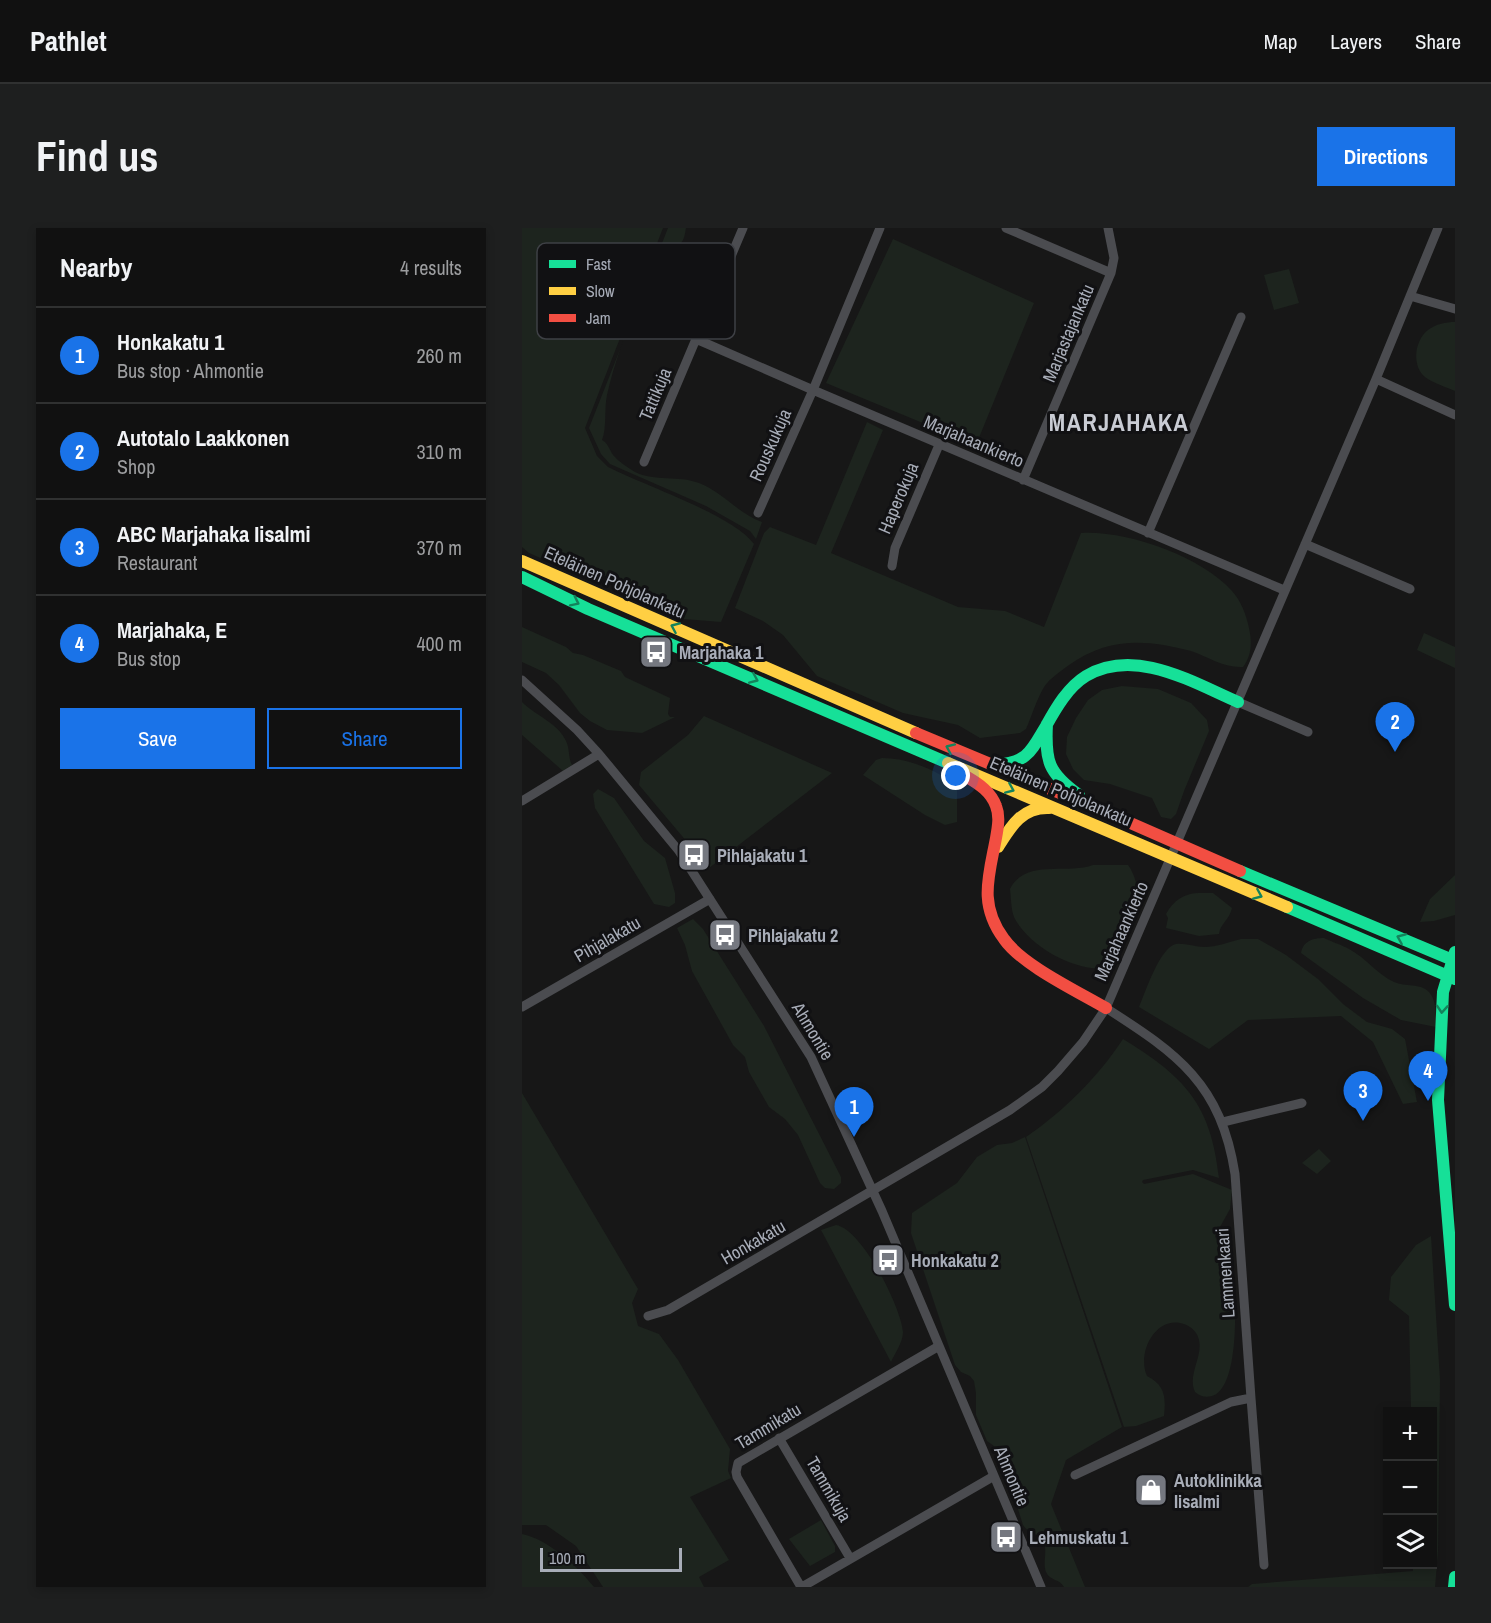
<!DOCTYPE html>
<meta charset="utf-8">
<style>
body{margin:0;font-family:"Archivo Narrow",sans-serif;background:#1e1f1f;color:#f1f3f6}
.controls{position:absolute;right:18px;bottom:18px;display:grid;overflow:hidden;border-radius:0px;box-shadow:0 3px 9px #0003}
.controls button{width:54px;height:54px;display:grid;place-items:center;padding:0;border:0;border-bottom:2px solid #303131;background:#111;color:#f1f3f6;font:30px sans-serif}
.scale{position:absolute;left:18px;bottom:15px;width:142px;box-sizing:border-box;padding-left:6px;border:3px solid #a8adb8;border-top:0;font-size:16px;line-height:21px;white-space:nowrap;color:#a8adb8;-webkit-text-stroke:4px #111113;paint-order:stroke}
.you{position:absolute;left:434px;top:548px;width:21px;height:21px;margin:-15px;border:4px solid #fff;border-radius:50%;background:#1a73e8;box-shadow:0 0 0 9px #1a73e833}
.badge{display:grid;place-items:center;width:39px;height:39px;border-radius:50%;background:#1a73e8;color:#fff;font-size:20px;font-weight:700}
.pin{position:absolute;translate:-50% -50px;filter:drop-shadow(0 2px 3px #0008)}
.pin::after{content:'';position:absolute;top:32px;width:21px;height:18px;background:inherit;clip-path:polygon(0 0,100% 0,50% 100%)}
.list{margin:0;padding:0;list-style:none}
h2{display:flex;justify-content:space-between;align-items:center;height:78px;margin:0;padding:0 24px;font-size:26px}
h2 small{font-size:20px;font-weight:400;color:#9c9d9f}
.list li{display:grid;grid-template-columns:39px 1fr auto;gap:18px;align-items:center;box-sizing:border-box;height:96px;padding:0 24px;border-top:2px solid #303131}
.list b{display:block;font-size:22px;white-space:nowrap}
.list p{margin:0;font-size:20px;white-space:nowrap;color:#9c9d9f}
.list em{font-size:20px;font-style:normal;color:#9c9d9f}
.actions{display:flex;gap:12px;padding:18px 24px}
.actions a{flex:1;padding:14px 0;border:2px solid #1a73e8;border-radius:0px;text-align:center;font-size:21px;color:#1a73e8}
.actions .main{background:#1a73e8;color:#fff}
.icon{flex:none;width:33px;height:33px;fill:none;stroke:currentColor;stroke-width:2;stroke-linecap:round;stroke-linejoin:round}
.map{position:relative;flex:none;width:933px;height:1359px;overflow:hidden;border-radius:0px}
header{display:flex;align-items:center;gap:36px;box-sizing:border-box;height:84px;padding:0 30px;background:#111;border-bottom:2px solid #303131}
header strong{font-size:28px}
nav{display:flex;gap:33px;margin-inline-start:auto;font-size:21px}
.intro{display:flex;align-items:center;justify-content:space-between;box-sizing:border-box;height:144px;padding:0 36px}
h1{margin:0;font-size:42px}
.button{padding:15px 27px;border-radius:0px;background:#1a73e8;color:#fff;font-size:21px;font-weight:700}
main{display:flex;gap:36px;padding:0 36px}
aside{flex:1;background:#111;border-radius:0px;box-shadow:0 3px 9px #0003}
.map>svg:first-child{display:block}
</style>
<header>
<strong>Pathlet</strong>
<nav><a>Map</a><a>Layers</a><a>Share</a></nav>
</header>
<div class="intro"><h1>Find us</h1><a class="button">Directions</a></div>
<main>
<aside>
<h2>Nearby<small>4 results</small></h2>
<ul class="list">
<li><span class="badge">1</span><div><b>Honkakatu 1</b><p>Bus stop · Ahmontie</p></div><em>260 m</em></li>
<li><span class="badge">2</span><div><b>Autotalo Laakkonen</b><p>Shop</p></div><em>310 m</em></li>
<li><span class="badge">3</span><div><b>ABC Marjahaka Iisalmi</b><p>Restaurant</p></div><em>370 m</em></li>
<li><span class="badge">4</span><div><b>Marjahaka, E</b><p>Bus stop</p></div><em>400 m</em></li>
</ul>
<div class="actions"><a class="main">Save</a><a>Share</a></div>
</aside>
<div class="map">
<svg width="933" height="1359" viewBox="0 0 933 1359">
<rect width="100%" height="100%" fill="#171717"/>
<path fill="#1d241e" d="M0 0H141L63 200 75 228 86 239C121 257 211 287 232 316L199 394 162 391 128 377 108 360 92 351 76 346H55L7 325 0 319Z
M146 0H164C161 21 156 14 144 26L139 58C134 66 125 68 119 76 103 102 92 137 85 167 82 181 85 200 80 212 86 215 87 221 91 227 97 234 105 239 113 244 133 254 156 247 177 255 201 264 215 285 240 294L234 311 228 303 184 278 88 236 79 226 67 200Z
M371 11 512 75 454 217 304 155Z
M767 41 777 75 752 82 742 47Z
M933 94V163C924 159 911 155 903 149 889 137 893 112 906 102 914 96 924 94 933 94Z
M345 194 361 202 309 325 436 379 483 383 522 399 559 305C604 302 679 328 710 363 719 373 724 386 727 400 730 414 730 427 721 439 701 440 687 429 669 423 624 411 586 409 547 437 539 443 528 450 522 459 515 471 510 487 504 501L498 505 458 510 436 497 381 485 295 448 261 407 241 393 213 380 242 305 248 299 294 317Z
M0 399 44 419 51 425 61 427 99 443 103 449 148 470 146 486 148 489H153L120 505 85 502 68 493 58 485 37 457 24 445 0 434Z
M902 405 933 419V440L895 422Z
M600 458 636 461 669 475 685 492 687 503 662 563 654 586 649 591 639 589 630 570 588 556 562 552 551 541 544 526 545 509 554 490 566 472 580 462Z
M0 474C13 487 37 496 44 513 48 521 46 530 50 537L41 543 0 507Z
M182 488 310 545 187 640 117 557 119 544 166 507Z
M360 530C387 530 413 542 435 557V594L423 597 403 587 341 547 354 532Z
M76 561 92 570 122 613 143 630 153 665V675L147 679 132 676 73 580 71 566Z
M571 637H606C618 653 620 684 610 701 603 715 592 727 584 740 553 744 506 718 492 689 489 681 489 669 488 661 504 630 544 647 571 637Z
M933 647V687L912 693 898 694 908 671Z
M676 665H691L710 680C708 691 698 696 697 706L677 708 644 700 646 690 644 686C652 672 661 666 676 665Z
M171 691 181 701 242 798 319 949V955L312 961 303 960 298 955 276 907 263 891 247 879 227 844 223 829 211 817 170 743 163 717 155 700Z
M802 710C810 714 820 717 827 721 844 730 855 746 872 754 883 759 899 755 907 764 915 773 914 788 914 799L879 792 841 770 779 725C781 713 791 710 802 710Z
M719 711H736L764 727 796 751 821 776 845 794 870 801 883 811 895 874 881 876 851 814 819 788 726 792 687 821 617 779C623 765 638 719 654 716 663 715 673 719 682 719 695 719 707 714 719 711Z
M601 811C663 849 689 876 697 950L671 942 621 952 620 954 622 956 671 946 710 962 708 981 693 1008C695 1014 698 1013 702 1017 707 1021 708 1028 709 1034 714 1058 720 1159 690 1168 683 1170 678 1168 673 1164 664 1145 686 1123 674 1105 670 1099 664 1096 658 1095 632 1090 615 1126 625 1148 643 1157 644 1169 642 1188L614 1198 602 1199 504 909C542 883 576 849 601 811Z
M0 865 116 1061 110 1075 116 1098 137 1106 156 1132 208 1221 206 1243 209 1250 168 1269 207 1332 177 1349 182 1359H81L54 1318 24 1297H0Z
M503 909 600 1199 544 1232 529 1276 563 1359H542C538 1351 528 1353 524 1344 520 1334 527 1320 520 1311 515 1305 507 1306 501 1297L480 1231 472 1218 465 1213 454 1187V1165L452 1153 448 1148 439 1144 433 1137 389 1005 390 985 435 955 455 929 475 917 490 915Z
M797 921 809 933 795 946 780 935Z
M314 997C340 1001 379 1079 381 1104 381 1114 373 1125 369 1134L299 1002Z
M909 1008 918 1152 916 1324 913 1359H726L730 1356 891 1343V1337L910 1336V1184L889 1183 887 1088 867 1072 869 1049 894 1017Z
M299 1292 313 1318V1324L288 1338 267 1311Z
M0 1306C26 1311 56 1339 72 1359H0Z"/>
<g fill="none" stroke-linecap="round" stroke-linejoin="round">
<path stroke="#4b4c50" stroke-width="9" d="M221 0 174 111 291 162 236 285
M358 0 291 162 762 362
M484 0 589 45
M888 68 933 81
M854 151 933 187
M122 234 174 111
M501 252 589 45 592 30 586 0
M626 305 719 89
M783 316 888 361
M370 338 373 320 417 217
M0 452 55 502 77 526 157 623 289 829 360 983 519 1359
M716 474 786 504
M0 573 77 526
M0 779 188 671
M701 894 780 875
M126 1088 146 1082 488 882 520 859 536 843 561 814 584 780 854 151 916 0
M729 1170 742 1337
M257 1210 328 1330
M553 1247 709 1174 729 1170 713 946C699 856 656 826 584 780
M279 1359 215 1249 214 1244 216 1235 417 1118
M280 1359 472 1248"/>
<path stroke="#16e098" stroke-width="12" d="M0 349 66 381 426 535
M525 496C523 533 526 545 557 567
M473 537C506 534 508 525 524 498 534 480 546 459 564 448 613 419 670 454 716 474
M718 643 933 733
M765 679 933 751
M933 724 921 764 916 872 933 1077
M932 1359 933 1349"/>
<path stroke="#ffcf43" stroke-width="12" d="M0 333 394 505
M426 535 765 679
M476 619C489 598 500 579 527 580"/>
<path stroke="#f24e42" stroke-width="12" d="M394 505 581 583 718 643
M445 549C457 556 469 564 474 578 478 588 476 599 474 610 467 648 456 676 482 711 500 737 555 763 584 780"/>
</g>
<defs><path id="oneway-chevron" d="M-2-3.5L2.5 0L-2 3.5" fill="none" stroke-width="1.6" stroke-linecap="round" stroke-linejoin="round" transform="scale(1.5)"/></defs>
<g stroke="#14835c">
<use href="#oneway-chevron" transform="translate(53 374) rotate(26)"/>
<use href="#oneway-chevron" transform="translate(153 399) rotate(-156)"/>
<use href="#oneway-chevron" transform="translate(232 451) rotate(23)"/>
<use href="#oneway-chevron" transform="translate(428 520) rotate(-156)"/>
<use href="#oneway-chevron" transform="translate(488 561) rotate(23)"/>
<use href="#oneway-chevron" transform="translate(736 667) rotate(23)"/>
<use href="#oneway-chevron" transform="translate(879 710) rotate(-157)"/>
<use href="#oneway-chevron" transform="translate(920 781) rotate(94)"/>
</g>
<defs>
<symbol id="bus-square" viewBox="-11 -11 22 22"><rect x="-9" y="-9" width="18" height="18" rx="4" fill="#757880" stroke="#111113"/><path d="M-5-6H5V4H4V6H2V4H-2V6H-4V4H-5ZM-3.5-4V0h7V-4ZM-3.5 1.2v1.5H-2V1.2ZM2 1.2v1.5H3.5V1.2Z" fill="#fff"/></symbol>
<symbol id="shop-square" viewBox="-11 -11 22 22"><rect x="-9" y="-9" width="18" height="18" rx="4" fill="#757880" stroke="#111113"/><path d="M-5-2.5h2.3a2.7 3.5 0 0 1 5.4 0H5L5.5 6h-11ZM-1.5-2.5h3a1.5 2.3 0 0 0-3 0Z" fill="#fff"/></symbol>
</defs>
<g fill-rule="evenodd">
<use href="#bus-square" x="115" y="405" width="38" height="38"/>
<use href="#bus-square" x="153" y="608" width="38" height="38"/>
<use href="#bus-square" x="184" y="688" width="38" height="38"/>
<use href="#bus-square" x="347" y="1013" width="38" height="38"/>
<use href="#shop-square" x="610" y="1243" width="38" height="38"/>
<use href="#bus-square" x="465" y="1290" width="38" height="38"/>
</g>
<g text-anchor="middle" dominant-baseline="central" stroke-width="6" stroke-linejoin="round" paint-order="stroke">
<g font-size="18" fill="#a8adb8" stroke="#111113">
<text transform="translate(546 105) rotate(-67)">Marjastajankatu</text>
<text transform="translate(133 166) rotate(-67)">Tattikuja</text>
<text transform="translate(452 213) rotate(23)">Marjahaankierto</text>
<text transform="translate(248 217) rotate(-66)">Rouskukuja</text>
<text transform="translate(376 270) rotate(-67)">Haperokuja</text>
<text transform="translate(93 354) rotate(24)">Eteläinen Pohjolankatu</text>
<text transform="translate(539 563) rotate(23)">Eteläinen Pohjolankatu</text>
<text transform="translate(599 703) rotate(-66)">Marjahaankierto</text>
<text transform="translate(85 711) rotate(-30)">Pihjalakatu</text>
<text transform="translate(291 803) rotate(59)">Ahmontie</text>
<text transform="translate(231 1014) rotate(-30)">Honkakatu</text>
<text transform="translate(703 1045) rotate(-94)">Lammenkaari</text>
<text transform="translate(246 1198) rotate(-31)">Tammikatu</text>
<text transform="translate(490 1248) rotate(67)">Ahmontie</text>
<text transform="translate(307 1261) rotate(60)">Tammikuja</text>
</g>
<g font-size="18" font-weight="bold" fill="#a8adb8" stroke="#111113" text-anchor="start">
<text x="157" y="424">Marjahaka 1</text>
<text x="195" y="627">Pihlajakatu 1</text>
<text x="226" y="707">Pihlajakatu 2</text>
<text x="389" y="1032">Honkakatu 2</text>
<text x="652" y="1252">Autoklinikka<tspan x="652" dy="21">Iisalmi</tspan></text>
<text x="507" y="1309">Lehmuskatu 1</text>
</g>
<g font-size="24" font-weight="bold" letter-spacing="1.5" fill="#c9ccd4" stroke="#111113">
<text x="597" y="194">MARJAHAKA</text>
</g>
</g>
<rect x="15" y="15" width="198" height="96" rx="9" fill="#111113" stroke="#3e4045" stroke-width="1.5"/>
<rect x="27" y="32" width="27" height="8" fill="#16e098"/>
<rect x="27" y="59" width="27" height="8" fill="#ffcf43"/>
<rect x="27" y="86" width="27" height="8" fill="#f24e42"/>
<g font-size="16" fill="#a8adb8">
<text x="64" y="42">Fast</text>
<text x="64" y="69">Slow</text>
<text x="64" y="96">Jam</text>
</g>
</svg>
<div class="controls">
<button>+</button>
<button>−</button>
<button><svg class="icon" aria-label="layers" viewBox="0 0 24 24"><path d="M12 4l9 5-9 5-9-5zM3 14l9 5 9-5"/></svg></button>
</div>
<div class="scale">100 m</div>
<div class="you"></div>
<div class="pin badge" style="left:332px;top:909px">1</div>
<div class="pin badge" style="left:873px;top:524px">2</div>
<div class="pin badge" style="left:841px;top:893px">3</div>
<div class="pin badge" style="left:906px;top:873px">4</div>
</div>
</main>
